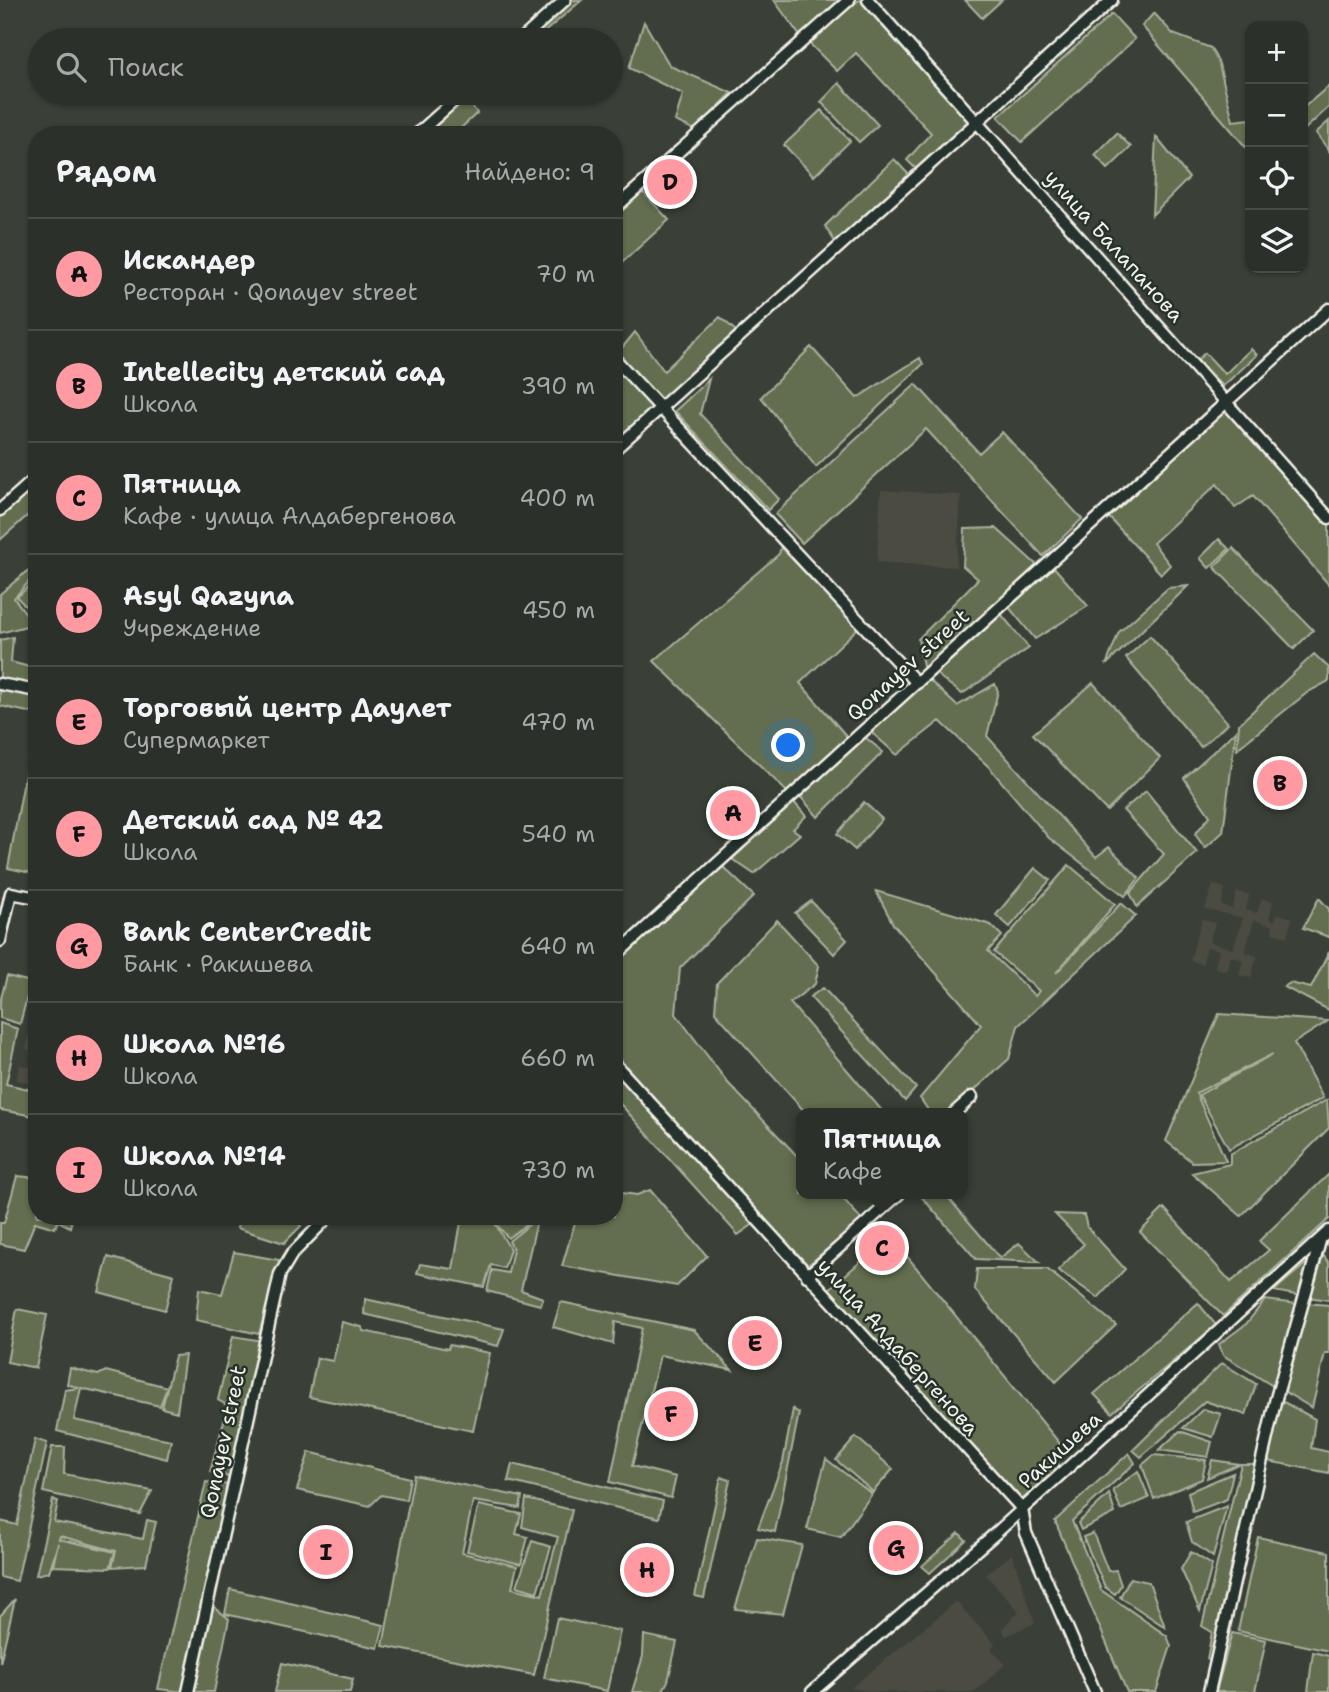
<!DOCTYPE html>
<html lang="ru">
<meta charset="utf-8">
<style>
body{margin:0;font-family:"Shantell Sans",sans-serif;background:#383c36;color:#f1f3f6}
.controls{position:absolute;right:21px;top:21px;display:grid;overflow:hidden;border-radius:14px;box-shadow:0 2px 5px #0004}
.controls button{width:63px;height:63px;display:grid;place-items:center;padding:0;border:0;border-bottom:2px solid #484b47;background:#2c302a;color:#f1f3f6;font:35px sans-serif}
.you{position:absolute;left:789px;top:746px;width:24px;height:24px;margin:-18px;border:5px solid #fff;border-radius:50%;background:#1a73e8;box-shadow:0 0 0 10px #1a73e833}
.badge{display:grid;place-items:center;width:46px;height:46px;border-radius:50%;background:#ff9aa2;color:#111;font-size:23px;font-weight:700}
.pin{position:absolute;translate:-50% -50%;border:4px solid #fff;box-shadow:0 2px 7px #0006}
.popup{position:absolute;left:796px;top:1108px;width:172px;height:91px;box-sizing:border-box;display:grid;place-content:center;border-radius:14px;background:#2c302a;filter:drop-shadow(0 2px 5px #0005);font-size:23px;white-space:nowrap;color:#a6a9a8}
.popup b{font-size:26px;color:#f1f3f6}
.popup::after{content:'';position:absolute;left:50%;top:100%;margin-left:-14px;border:14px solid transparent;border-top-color:#2c302a}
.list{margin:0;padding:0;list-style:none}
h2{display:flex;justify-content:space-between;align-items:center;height:91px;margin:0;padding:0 28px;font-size:30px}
h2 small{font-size:23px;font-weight:400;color:#a6a9a8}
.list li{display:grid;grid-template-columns:46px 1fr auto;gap:21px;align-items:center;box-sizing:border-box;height:112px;padding:0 28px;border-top:2px solid #484b47}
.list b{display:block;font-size:26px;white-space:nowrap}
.list p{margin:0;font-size:23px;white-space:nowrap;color:#a6a9a8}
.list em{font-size:23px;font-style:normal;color:#a6a9a8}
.icon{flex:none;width:38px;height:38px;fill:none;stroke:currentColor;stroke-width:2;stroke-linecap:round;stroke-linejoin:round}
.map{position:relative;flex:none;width:1329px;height:1692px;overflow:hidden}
.search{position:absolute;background:#2c302a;box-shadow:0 2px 5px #0004;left:28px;top:28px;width:595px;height:77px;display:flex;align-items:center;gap:18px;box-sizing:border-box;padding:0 24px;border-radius:38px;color:#a6a9a8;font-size:26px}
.panel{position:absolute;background:#2c302a;box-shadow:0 2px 5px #0004;left:28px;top:126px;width:595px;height:1099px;border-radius:28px}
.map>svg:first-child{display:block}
</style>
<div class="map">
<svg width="1329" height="1692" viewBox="0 0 1329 1692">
<rect width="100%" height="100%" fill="#3a4038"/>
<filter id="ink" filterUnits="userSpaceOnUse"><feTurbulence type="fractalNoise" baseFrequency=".0143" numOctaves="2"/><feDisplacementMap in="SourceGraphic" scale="14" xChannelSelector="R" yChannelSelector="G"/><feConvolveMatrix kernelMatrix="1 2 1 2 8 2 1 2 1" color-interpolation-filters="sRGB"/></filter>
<g filter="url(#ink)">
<path fill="#4b4c43" d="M881 490 961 495 956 567 877 562Z
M1213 885 1225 888 1221 905 1232 909 1237 892 1249 895 1246 910 1257 913 1262 899 1273 902 1269 919 1275 921 1278 914 1292 918 1287 937 1272 933 1273 926 1254 920 1245 952 1257 956 1251 978 1239 975 1243 960 1231 956 1227 971 1215 968 1219 950 1207 947 1202 964 1190 960 1202 919 1215 923 1209 942 1233 949 1243 918 1205 909Z
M29 1035 37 1037V1085L16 1080 20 1065 31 1067 35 1052 26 1049Z
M1012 1554 1035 1623 1006 1636 1002 1629 1019 1611 986 1575Z
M956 1602 995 1644 991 1649 1005 1664 975 1692H871L851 1688Z"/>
<path fill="#626e4f" stroke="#abb09c" stroke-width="2" d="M571 0H582L535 40H526Z
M774 0H839L800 36Z
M859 0H863L972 123 919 172 907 160 931 133 856 53 837 71 809 43Z
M965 0H1002L982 18Z
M1154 13 1173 34 1211 48 1219 64 1233 121 1250 119V152L1142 26Z
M1112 14 1135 39 1022 142 998 117Z
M644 22 670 66 732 93 695 130 675 121 683 94 629 68Z
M839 83 878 125 859 142 821 102Z
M1329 86V107L1303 131V108Z
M465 96 477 113 460 129 465 135H422Z
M821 110 850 141 814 176 784 145Z
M1329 121V151L1316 133Z
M1117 133 1131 147 1108 169 1095 155Z
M1156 137 1189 178 1152 215Z
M894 159 912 178 837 245 825 226Z
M642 191 669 220 614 270V215Z
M720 317 737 332 660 404 616 355 635 332 664 371Z
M811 347 857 398 920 358 923 364 816 467 761 397Z
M1251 349 1257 355 1223 386 1197 360 1205 353 1225 374Z
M614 365 654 410 614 445Z
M709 379 700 414 779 499 768 510 675 411Z
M916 384 979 453 1002 432 1082 519 1043 556 926 429 802 543 775 514Z
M1228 406 1329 522V585L1253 496 1235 508 1217 484 1153 543 1170 565 1161 574 1106 514Z
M37 481V507L0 540V514Z
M996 528 1039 567 924 672 918 639 978 579 963 566 965 529Z
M1219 539 1229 549 1209 568 1200 558Z
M781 547 858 628 800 683 849 739 787 792 654 661 779 554Z
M1233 548 1313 630 1294 649 1214 567Z
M37 563V573L14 598 34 624 0 633V594Z
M1053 566 1088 606 1035 639 1008 606Z
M37 579V619L17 597Z
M1188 586 1106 665 1119 632 1168 588Z
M1001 614 1029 648 962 694 936 674Z
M1150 636 1228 723 1201 747 1126 658Z
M13 637 11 662 37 669V690L0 682V640Z
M1314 654 1329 668V681L1308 692 1237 749 1239 724Z
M927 678 957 706 995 684 998 691 987 736 1096 857 1109 847 1139 878 1125 896 1049 838 989 767 940 721 897 755 871 732Z
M1093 683 1160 758 1107 811 1033 734Z
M0 688 37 697V714L0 706Z
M1236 731 1223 832 1205 848 1195 834 1210 816 1184 778Z
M865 737 883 752 818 817 800 796Z
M28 759 37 760V841L31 873 8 868Z
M1146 791 1197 853 1137 907 1130 893 1164 854 1123 810Z
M793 801 806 816 793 829 800 834 754 874 732 859Z
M864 802 882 819 855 850 837 834Z
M1069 865 1115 904 1056 973 1121 903 1136 916 1018 1026 1009 1059 949 1113H930L920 1098 981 1025 893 924 876 891 991 925 1002 936 988 951 1035 996 1039 991 994 952Z
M722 866 754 896 680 968 676 1014 728 1083 801 1160 802 1194H839L862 1220 807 1266 614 1056V964Z
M1035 868 1050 880 1010 927 996 915Z
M1319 898 1329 909V937L1303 928Z
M811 901 847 940 834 954 795 913Z
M777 920 819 966 815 984 790 1003 884 1113H806L715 1012 717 983Z
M1329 952V1010L1284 987 1290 983 1311 988Z
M7 976 31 982 20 1024 0 1018V1002Z
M823 988 916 1088 905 1101 810 997Z
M1219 1014 1328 1021 1294 1043 1323 1098 1229 1149 1199 1095 1273 1054 1196 1093 1226 1161 1192 1162 1166 1141Z
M0 1023 18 1029 6 1084 37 1091 35 1116 0 1110Z
M614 1068 755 1223 738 1235 614 1097Z
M1327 1100 1329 1128 1241 1216 1192 1173 1230 1164V1154Z
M1329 1174V1219L1223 1316 1140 1232 1164 1208 1231 1282 1269 1250 1259 1241Z
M17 1176 37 1178V1216H73L70 1227 58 1221 55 1228 35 1222 24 1249 0 1244V1223H4Z
M650 1190 707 1256 677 1286 562 1266 577 1216H614V1192L637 1195Z
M919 1194H945L1000 1258 1019 1243 1039 1262 976 1259Z
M1055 1214 1084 1215 1087 1227 1125 1269 1098 1298 1058 1270 1084 1244Z
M239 1216H290L301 1226 284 1243 237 1228Z
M462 1216H520L526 1225 508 1238 493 1220 510 1249 504 1268 491 1265 484 1287 417 1273 420 1264 453 1269Z
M524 1216H538L521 1290 543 1298 540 1305 487 1291 492 1270 508 1273 513 1249 509 1241 529 1225Z
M875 1249 887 1260 902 1250 1061 1445 1051 1454 1060 1466 1018 1503 828 1290Z
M234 1252 279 1260 259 1334 196 1320 199 1289 222 1294Z
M1321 1252 1329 1263V1300L1307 1297Z
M108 1257 174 1275 165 1310 99 1292Z
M1309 1261 1301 1296 1274 1291Z
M977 1269H1047L1116 1325 1056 1382 975 1290Z
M365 1299 504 1329 498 1346 364 1314Z
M1265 1300 1298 1304 1276 1388 1223 1355 1219 1344 1246 1324Z
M561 1302 694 1330 732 1370 660 1355 632 1466 676 1477 671 1498 610 1482 642 1328 615 1322 613 1344 553 1327Z
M1198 1303 1216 1325 1112 1413 1094 1394Z
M1305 1303 1329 1305V1353H1325L1312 1408 1282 1390Z
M17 1309 47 1315 36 1368 7 1362Z
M342 1322 362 1327 363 1331 448 1349 449 1345 490 1353 473 1431 309 1397 317 1358 333 1361Z
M233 1336 263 1341 233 1478 210 1472 228 1406 218 1400Z
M185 1355 177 1412 162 1408 175 1356Z
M1222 1363 1256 1384 1246 1415 1205 1401 1141 1457 1133 1450Z
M70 1368 98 1375 106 1371 167 1387 160 1406 81 1388 74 1420 171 1440 167 1459 57 1431 65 1390 79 1388 67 1384Z
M1278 1399 1315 1419 1311 1448 1329 1452V1473L1268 1461Z
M793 1409 799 1413 775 1532 758 1528 783 1462Z
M1203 1409 1221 1414 1213 1437 1183 1428Z
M1180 1431 1212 1442 1208 1457 1159 1450Z
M856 1437 893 1469 873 1492 836 1460Z
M35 1439 47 1443 17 1581 0 1577V1521L17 1525Z
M52 1447H65L64 1474 152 1491 140 1514 43 1492Z
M309 1452 410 1478 406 1500 381 1495 370 1506 297 1490Z
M1129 1453 1135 1463 1072 1521 1101 1590 1167 1636 1171 1646 1156 1692H1127L1055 1521Z
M1154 1455 1206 1460 1202 1479 1154 1499 1142 1465Z
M826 1459 872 1494 841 1537 807 1529Z
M1212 1460 1239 1464 1207 1478Z
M512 1464 663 1501 659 1518 508 1481Z
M1241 1464H1257L1213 1663 1207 1659 1212 1632 1202 1626Z
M1138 1471 1149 1498 1121 1510 1113 1490Z
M1233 1473 1227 1499 1193 1512 1188 1492Z
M414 1475 522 1497 520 1508 473 1501 462 1553 517 1566 512 1588 542 1595 558 1537 522 1527 526 1499 572 1510 534 1675 383 1646Z
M721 1477 730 1480 704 1598 695 1596Z
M206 1482 230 1485 184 1692 158 1689Z
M1109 1494 1115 1513 1081 1530 1078 1523Z
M53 1500 58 1501 54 1522 143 1539 147 1520 156 1522 146 1565 112 1567 116 1551 60 1536 59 1539 115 1552 110 1568 53 1566 58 1543 49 1572 36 1575Z
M479 1505 521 1514 516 1534 528 1537 521 1564 467 1551Z
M1227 1506 1213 1557 1192 1542 1186 1522Z
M959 1533 966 1540 930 1573 922 1566Z
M1093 1533 1108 1571 1116 1570 1121 1585 1115 1594 1105 1587 1083 1537Z
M1258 1537 1329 1552V1651L1238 1631Z
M757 1538 802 1545 783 1614 735 1609Z
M532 1541 551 1547 537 1592 517 1586Z
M1191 1552 1212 1565 1200 1611 1181 1569Z
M1130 1578 1149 1582 1165 1627 1120 1597Z
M230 1589 384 1625 378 1648 225 1614Z
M15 1599 0 1663V1616Z
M213 1606 229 1619 214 1692H193Z
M557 1618 620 1631 607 1691 544 1678Z
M1232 1633 1266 1640 1255 1692H1216Z
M644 1635 677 1642 668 1681 662 1692H632L643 1656Z
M1313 1652 1329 1656V1692H1308Z
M282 1663 353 1679 350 1692H275Z"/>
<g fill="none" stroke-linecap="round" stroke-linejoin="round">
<defs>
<path id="minor" d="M868 0 1329 518
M521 40 565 0
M416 135 463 93
M614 209 849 0
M614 358 917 683
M614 450 1112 0
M0 510 37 477
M0 684 37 691
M0 941 11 893 37 898
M614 957 1329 309
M614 1063 1022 1509 1026 1533 1095 1692
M954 1113 972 1097
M807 1276 899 1194
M188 1692 280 1274 292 1254 329 1216
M812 1692 996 1533 1329 1231
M1209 1692 1275 1402 1320 1241"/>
</defs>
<use href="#minor" stroke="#f4f1e8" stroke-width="15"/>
<use href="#minor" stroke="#26332d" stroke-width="10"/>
</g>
</g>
<g text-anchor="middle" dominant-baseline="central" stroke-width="5" stroke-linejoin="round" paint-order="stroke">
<g font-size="21" fill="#f4f1e8" stroke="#26332d">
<text transform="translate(1114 246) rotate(48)">улица Балапанова</text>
<text transform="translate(908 665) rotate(-42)">Qonayev street</text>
<text transform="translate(898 1347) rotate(48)">улица Алдабергенова</text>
<text transform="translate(223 1442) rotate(-78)">Qonayev street</text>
<text transform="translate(1060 1450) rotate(-42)">Ракишева</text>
</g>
</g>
</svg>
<div class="controls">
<button>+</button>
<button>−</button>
<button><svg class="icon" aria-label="locate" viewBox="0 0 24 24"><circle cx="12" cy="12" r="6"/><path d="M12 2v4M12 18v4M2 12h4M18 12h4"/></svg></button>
<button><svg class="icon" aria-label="layers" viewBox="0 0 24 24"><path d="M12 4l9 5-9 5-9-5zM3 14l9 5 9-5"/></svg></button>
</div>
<div class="you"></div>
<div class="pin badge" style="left:733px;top:813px">A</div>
<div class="pin badge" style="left:1280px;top:783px">B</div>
<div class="pin badge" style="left:882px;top:1248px">C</div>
<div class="popup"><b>Пятница</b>Кафе</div>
<div class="pin badge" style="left:670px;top:182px">D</div>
<div class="pin badge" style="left:755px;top:1343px">E</div>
<div class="pin badge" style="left:671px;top:1414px">F</div>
<div class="pin badge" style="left:896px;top:1548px">G</div>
<div class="pin badge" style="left:647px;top:1570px">H</div>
<div class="pin badge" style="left:326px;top:1552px">I</div>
<div class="search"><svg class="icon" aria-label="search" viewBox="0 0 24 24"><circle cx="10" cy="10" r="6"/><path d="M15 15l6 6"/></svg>Поиск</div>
<section class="panel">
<h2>Рядом<small>Найдено: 9</small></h2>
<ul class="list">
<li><span class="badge">A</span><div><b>Искандер</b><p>Ресторан · Qonayev street</p></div><em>70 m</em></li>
<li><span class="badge">B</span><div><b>Intellecity детский сад</b><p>Школа</p></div><em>390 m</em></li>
<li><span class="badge">C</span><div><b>Пятница</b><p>Кафе · улица Алдабергенова</p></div><em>400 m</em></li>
<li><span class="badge">D</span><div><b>Asyl Qazyna</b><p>Учреждение</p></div><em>450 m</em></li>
<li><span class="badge">E</span><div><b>Торговый центр Даулет</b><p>Супермаркет</p></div><em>470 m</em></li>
<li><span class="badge">F</span><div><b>Детский сад № 42</b><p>Школа</p></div><em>540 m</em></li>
<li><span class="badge">G</span><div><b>Bank CenterCredit</b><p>Банк · Ракишева</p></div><em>640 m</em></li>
<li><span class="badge">H</span><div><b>Школа №16</b><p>Школа</p></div><em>660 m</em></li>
<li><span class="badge">I</span><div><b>Школа №14</b><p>Школа</p></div><em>730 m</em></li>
</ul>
</section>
</div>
